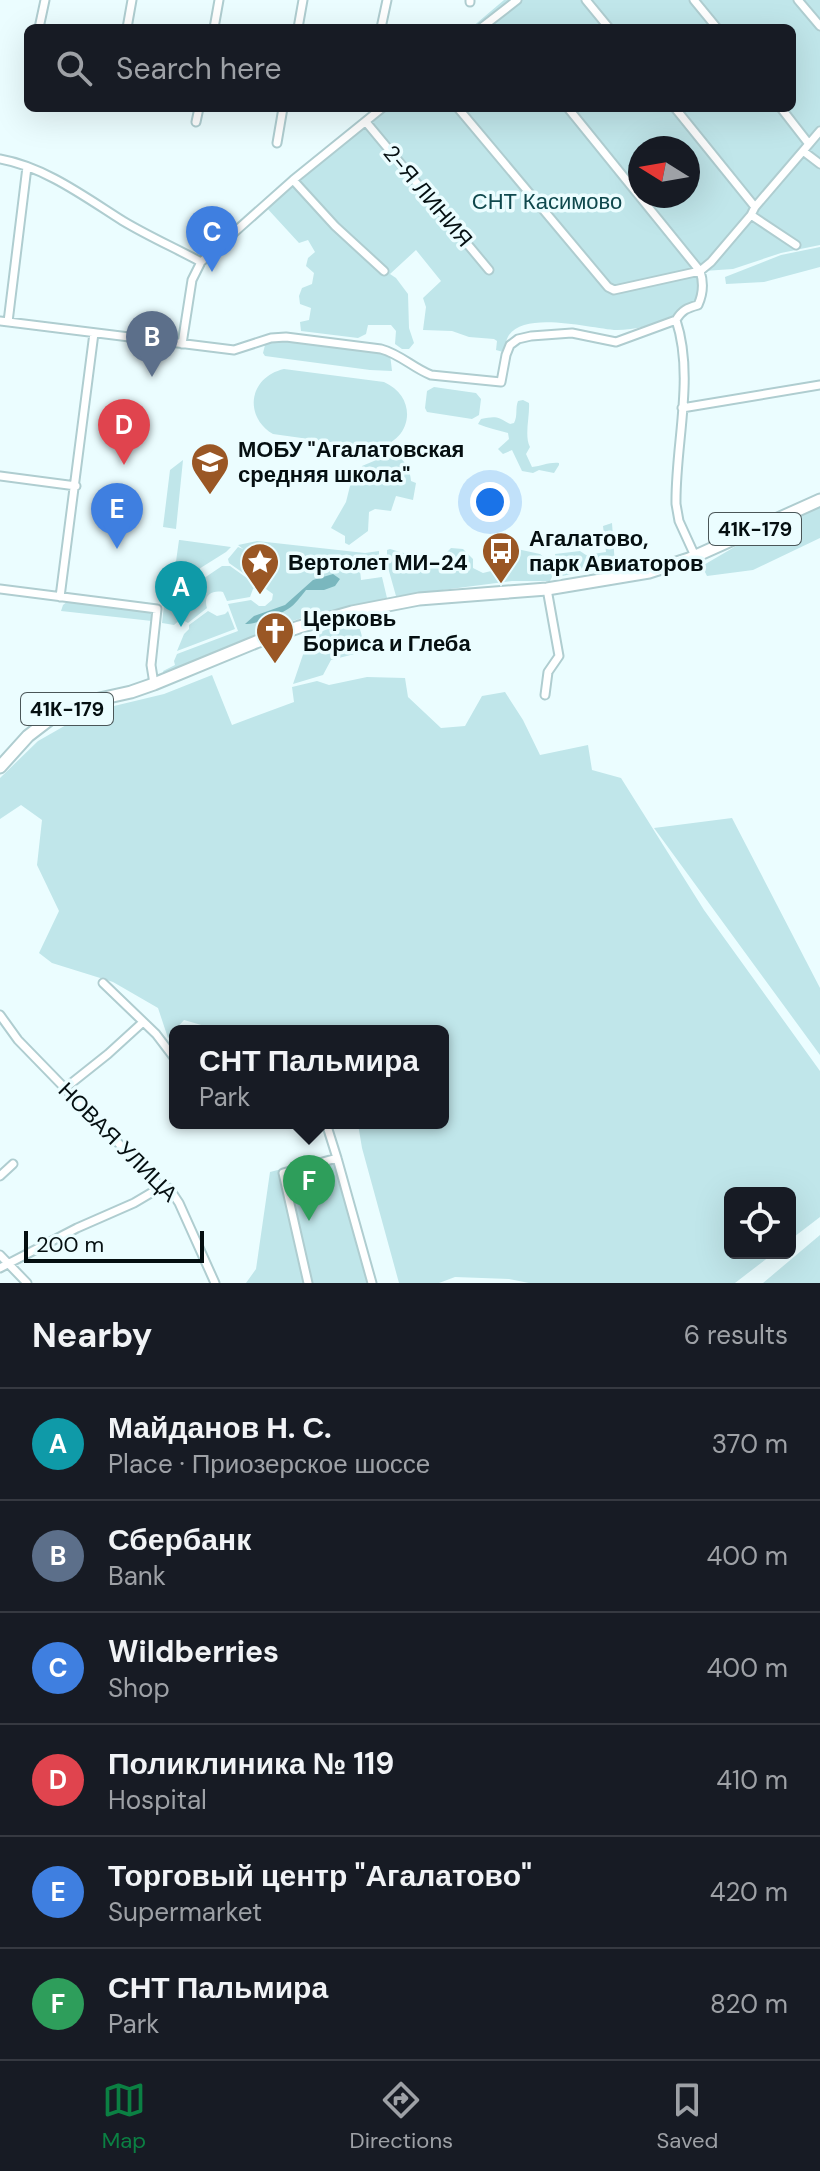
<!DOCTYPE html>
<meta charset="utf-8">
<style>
body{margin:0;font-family:"DM Sans",sans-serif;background:#242831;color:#f1f3f6}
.controls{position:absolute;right:24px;bottom:24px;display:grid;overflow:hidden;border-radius:12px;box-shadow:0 8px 32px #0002}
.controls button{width:72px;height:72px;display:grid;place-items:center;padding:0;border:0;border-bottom:2px solid #363941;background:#171b24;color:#f1f3f6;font:40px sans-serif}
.compass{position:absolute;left:628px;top:136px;width:72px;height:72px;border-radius:50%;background:#171b24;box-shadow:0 8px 32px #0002;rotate:281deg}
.scale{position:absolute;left:24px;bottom:20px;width:180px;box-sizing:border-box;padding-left:8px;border:4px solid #050f11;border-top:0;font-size:22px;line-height:28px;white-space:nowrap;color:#050f11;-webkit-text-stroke:6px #ebfdff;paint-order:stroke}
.you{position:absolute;left:490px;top:502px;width:28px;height:28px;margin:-20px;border:6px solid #fff;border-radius:50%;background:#1a73e8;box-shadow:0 0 0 12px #1a73e833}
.badge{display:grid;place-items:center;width:52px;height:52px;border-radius:50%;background:#0b8043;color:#fff;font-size:26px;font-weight:700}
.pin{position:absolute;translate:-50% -66px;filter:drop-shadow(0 2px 4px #0008)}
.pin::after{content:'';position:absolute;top:42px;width:28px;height:24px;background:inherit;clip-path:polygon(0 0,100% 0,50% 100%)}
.popup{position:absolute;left:169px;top:1025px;width:280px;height:104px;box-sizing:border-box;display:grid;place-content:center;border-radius:12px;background:#171b24;filter:drop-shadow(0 2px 6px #0005);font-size:26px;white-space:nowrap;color:#9ea1a6}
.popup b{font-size:30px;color:#f1f3f6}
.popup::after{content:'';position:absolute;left:50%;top:100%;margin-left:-16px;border:16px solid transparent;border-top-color:#171b24}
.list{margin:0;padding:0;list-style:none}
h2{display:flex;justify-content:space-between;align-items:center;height:104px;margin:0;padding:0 32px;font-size:34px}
h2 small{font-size:26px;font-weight:400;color:#9ea1a6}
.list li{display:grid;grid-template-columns:52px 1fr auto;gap:24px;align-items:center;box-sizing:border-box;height:112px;padding:0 32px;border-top:2px solid #363941}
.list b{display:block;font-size:30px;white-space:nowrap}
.list p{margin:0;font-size:26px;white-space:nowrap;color:#9ea1a6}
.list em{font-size:26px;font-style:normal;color:#9ea1a6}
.icon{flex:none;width:44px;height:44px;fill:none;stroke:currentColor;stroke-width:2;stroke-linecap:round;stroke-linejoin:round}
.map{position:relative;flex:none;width:820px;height:1283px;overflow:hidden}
.search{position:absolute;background:#171b24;box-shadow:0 8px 32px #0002;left:24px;right:24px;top:24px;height:88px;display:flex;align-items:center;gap:20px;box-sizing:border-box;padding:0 28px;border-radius:12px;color:#9ea1a6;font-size:30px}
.sheet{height:776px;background:#171b24}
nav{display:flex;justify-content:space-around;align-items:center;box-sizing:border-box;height:112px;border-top:2px solid #363941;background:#171b24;font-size:22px;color:#9ea1a6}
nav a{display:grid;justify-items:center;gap:4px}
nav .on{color:#0b8043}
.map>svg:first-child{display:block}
</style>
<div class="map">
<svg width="820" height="1283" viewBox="0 0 820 1283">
<rect width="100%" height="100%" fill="#ebfdff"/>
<path fill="#c0e6ea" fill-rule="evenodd" d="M504 0H820V245L781 253 733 269 704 271 696 303 681 307 672 320C654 324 635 330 617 330 593 329 526 310 509 335 506 339 505 347 503 352L496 350 497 341 494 339 469 337 452 331 423 330 426 307 423 298 441 281 416 250 390 274 396 278 408 294 409 328 414 343 409 349H402L395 344 396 331 391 325H368L366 334 358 338 301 331 300 322 309 320 311 308 300 304 299 296 302 288 312 284 314 273 306 266 308 258 315 252 308 240 299 243 265 206 293 185 289 178 374 108H792V28H471ZM640 148H688V196H640Z
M820 247V267L764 282 726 284 725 277 781 255Z
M282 339 390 354 392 371 370 370 265 356 263 353 265 345Z
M284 369 384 382C420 398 412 444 373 448L273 434C243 416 249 377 284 369Z
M434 387 476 393 481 399 479 415 472 419 427 412 425 408 427 391Z
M523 400 529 403C530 416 524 436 530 447L526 454 532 467C542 466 549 462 559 463V465L554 473 539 470 533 473 522 471 512 450 503 454 498 449 509 439 508 433C498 430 488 428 478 424L481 419C495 416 497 416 510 424L514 423C518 416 515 408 518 401Z
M393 453C404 458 410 469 411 481L416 483 413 500 396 496 391 511 375 509 369 512 368 531 349 545 345 543V536L331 528 346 502 351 482 359 477 362 466Z
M183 460 176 529 163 527 170 470Z
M820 505V538L753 570 707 576 702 566 767 528Z
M612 523 615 565 562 576 558 573 555 554 580 551 586 555 606 552 603 526Z
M179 540H180L231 547 226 552 175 584 173 583Z
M257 541 365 553 379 551V557L359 560 361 580 382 577 387 598 305 617 277 626 164 674 163 671 175 665 174 661 177 654 238 631 228 604 251 600 259 606H265L272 600 273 594 229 563 228 559 238 547 243 549 238 545Z
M495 544 540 554 549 561 552 577 550 581H512L396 596 387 564V550L390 549 431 561 439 560 451 548 463 549 473 559V568L483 573 491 571 488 556Z
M222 566H230L258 586 253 589 250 597 227 601 223 592C211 590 203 596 207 608L188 623 181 619 174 625 162 623 165 595 177 589 182 593Z
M68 601 149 611 153 616 152 621 61 611 63 605Z
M208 611 217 616 225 614 228 611 235 629 177 651 184 634 189 629V625Z
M358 622 366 651 331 660 323 675 293 684 309 637 332 627Z
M212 675 232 725 294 702 292 687 317 681 329 685 367 677 405 678 408 697 441 728 465 726 482 696 505 692 523 720 540 755 588 745 592 770 621 778 704 910 820 1071V1217L790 1240V1193H730V1253H774L735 1283H529L509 1279 455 1277 439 1283H399L362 1148 358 1124 355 1123H443V1031H222L184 1020 168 1038 158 1008 113 982 52 963 39 953 59 911 37 865 42 820 21 805 0 819V778L38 741 89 712 164 694Z
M732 818 820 988V1055L654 828Z
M336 1155 371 1283H246L256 1269 270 1172Z
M820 1235V1283H763Z"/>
<path fill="#7ab7be" d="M333 574 340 579 335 586 324 590H306C301 596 295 605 288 609 277 616 257 624 245 624L254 616 285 605 313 580Z"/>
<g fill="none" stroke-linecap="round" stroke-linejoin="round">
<defs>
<path id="minor" d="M586 0 609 28
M694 0 717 28
M798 0 820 26
M470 2V0
M39 28 45 0
M127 28 132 0
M214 28 219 0
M298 28 303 0
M381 28 387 0
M481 28 517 0
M458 108 608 287 614 290 700 271 711 262 751 215 755 207 820 131
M568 108 700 271C704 283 703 294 698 305 687 308 682 310 676 320
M675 108 755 207
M781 108 809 144
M196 122 199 108
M366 122 489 270
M277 143 283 108
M803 151 820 164
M0 159C45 167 85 197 123 221 148 236 175 248 201 262
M293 180 335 226 384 271
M751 215 796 245
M676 320C695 377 675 445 676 504L679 521 695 556
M0 321 234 350 271 338 286 337 381 349C400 354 413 368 431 375L501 382 506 355 510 345 518 339 531 336 572 333 616 342 676 320
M8 322 27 167
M182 344 192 280 201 262 293 180 382 108
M682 408 820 385
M0 476 76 486
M0 589 157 609 151 665 154 684
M60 597 94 333
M545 695 548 672 559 656 547 589
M103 983 156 1034 175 1059
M0 1015 18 1040 161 1187 169 1188 179 1203 215 1283
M64 1089 108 1054 142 1023
M326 1123 337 1158
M0 1176 13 1164
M0 1255 27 1283
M0 1268 77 1228 134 1203 161 1187
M308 1283 283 1173 337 1158 372 1283"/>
<path id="primary" d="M0 767 28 736 58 713 86 702 131 692 154 684 256 642 299 627 352 612 419 599 547 589 649 572 689 559 820 500"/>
</defs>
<use href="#minor" stroke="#afcdd0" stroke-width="11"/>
<use href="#primary" stroke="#afcdd0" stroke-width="15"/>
<use href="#minor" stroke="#fff" stroke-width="7"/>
<use href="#primary" stroke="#fff" stroke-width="11"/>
</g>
<defs>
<symbol id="school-pin" viewBox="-11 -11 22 30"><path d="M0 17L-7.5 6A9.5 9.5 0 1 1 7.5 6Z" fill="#9a5725" stroke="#ebfdff"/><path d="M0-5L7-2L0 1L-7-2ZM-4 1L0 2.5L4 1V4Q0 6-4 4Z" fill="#fff"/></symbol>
<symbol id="bus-pin" viewBox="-11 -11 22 30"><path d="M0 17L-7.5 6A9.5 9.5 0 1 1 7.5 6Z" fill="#9a5725" stroke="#ebfdff"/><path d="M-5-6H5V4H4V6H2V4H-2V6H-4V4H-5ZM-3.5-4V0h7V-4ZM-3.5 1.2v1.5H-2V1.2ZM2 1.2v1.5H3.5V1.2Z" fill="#fff"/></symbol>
<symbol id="sight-pin" viewBox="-11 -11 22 30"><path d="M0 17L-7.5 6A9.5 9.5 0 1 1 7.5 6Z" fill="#9a5725" stroke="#ebfdff"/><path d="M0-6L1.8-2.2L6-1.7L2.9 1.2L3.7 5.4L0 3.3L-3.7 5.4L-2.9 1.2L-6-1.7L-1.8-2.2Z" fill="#fff"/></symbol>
<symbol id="church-pin" viewBox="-11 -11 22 30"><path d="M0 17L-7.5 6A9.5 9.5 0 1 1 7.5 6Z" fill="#9a5725" stroke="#ebfdff"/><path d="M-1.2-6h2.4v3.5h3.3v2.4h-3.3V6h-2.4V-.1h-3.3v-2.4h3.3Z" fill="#fff"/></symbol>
</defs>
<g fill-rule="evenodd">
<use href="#school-pin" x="188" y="440" width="44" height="60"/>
<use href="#bus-pin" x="479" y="529" width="44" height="60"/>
<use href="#sight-pin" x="238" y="540" width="44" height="60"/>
<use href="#church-pin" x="253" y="609" width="44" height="60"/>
</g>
<g text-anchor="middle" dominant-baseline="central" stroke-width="7" stroke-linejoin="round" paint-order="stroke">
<g fill="#ebfdff" stroke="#4a5658" stroke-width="2">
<rect x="709" y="513" width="92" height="32" rx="6"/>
<rect x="21" y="693" width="92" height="32" rx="6"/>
</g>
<g font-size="20" font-weight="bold" fill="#050f11">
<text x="755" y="529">41К-179</text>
<text x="67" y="709">41К-179</text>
</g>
<g font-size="22" fill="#050f11" stroke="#ebfdff">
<text transform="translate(428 196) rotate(50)">2-Я ЛИНИЯ</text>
<text transform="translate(118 1142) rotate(45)">НОВАЯ УЛИЦА</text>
</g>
<g font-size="22" fill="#0f484d" stroke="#ebfdff">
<text x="547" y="201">СНТ Касимово</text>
</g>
<g font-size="22" font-weight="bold" fill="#050f11" stroke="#ebfdff" text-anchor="start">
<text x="238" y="449">МОБУ "Агалатовская<tspan x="238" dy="25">средняя школа"</tspan></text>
<text x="529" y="538">Агалатово,<tspan x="529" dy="25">парк Авиаторов</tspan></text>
<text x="288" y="562">Вертолет МИ-24</text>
<text x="303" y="618">Церковь<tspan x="303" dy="25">Бориса и Глеба</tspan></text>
</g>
</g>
</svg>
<div class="controls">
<button><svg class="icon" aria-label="locate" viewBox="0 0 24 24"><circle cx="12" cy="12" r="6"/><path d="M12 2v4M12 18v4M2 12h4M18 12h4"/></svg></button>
</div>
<svg class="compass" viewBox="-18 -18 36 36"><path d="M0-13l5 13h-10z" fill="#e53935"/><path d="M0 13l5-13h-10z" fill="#9ea1a6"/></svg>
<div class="scale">200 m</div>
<div class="you"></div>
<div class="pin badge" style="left:181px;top:627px;background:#0f9aa8">A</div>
<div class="pin badge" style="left:152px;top:377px;background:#5c6f8a">B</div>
<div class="pin badge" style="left:212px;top:272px;background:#3f7fe0">C</div>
<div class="pin badge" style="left:124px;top:465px;background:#e0444e">D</div>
<div class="pin badge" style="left:117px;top:549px;background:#3f7fe0">E</div>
<div class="pin badge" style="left:309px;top:1221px;background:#2e9e5b">F</div>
<div class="popup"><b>СНТ Пальмира</b>Park</div>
<div class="search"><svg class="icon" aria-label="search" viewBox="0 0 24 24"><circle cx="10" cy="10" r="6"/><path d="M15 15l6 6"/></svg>Search here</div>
</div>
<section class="sheet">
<h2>Nearby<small>6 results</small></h2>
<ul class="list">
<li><span class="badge" style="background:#0f9aa8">A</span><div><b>Майданов Н. С.</b><p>Place · Приозерское шоссе</p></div><em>370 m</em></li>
<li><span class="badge" style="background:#5c6f8a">B</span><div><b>Сбербанк</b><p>Bank</p></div><em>400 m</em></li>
<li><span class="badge" style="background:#3f7fe0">C</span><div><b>Wildberries</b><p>Shop</p></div><em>400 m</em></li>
<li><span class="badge" style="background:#e0444e">D</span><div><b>Поликлиника № 119</b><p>Hospital</p></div><em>410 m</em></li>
<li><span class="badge" style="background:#3f7fe0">E</span><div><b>Торговый центр &quot;Агалатово&quot;</b><p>Supermarket</p></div><em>420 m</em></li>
<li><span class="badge" style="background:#2e9e5b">F</span><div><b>СНТ Пальмира</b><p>Park</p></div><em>820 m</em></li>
</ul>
</section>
<nav>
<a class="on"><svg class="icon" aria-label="map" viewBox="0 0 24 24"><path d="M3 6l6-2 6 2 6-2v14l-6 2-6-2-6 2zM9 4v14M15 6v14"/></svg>Map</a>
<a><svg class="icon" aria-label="directions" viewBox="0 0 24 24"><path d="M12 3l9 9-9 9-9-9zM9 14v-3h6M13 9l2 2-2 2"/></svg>Directions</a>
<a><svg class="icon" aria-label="saved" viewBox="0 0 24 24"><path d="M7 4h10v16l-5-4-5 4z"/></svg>Saved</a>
</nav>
